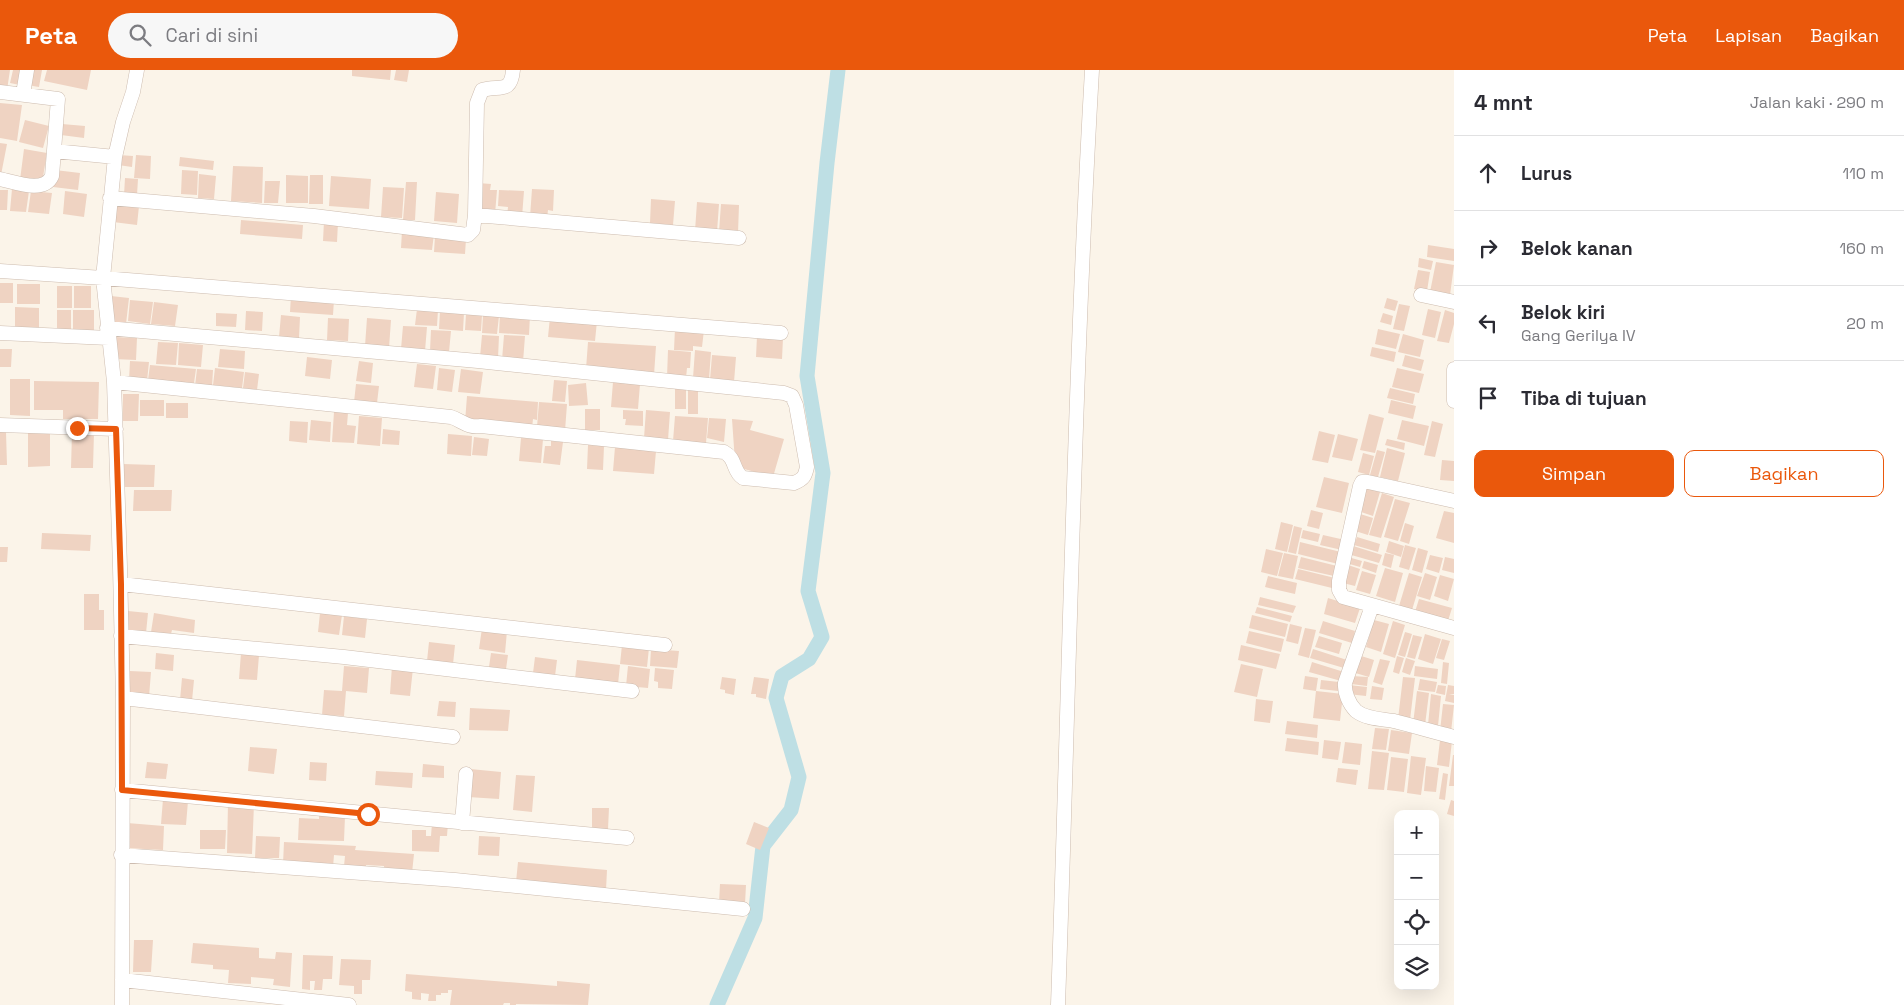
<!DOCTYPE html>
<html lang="id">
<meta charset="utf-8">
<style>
body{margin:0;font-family:"Space Grotesk",sans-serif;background:#f7f7f7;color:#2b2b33}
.controls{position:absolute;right:15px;bottom:15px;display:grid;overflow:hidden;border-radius:10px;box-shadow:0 5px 20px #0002}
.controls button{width:45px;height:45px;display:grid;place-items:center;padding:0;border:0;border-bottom:1px solid #e1e1e2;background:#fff;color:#2b2b33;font:25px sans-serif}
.stop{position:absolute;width:15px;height:15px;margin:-11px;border:4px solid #ea580c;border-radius:50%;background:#fff}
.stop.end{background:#ea580c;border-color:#fff;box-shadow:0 1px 5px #0008}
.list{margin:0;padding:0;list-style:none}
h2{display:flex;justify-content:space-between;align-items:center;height:65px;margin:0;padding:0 20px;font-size:21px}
h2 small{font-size:16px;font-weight:400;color:#7c7c81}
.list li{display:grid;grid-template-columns:32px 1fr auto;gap:15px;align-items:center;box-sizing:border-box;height:75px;padding:0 20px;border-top:1px solid #e1e1e2}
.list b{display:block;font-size:19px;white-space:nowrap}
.list p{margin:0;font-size:16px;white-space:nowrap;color:#7c7c81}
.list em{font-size:16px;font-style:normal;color:#7c7c81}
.actions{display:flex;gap:10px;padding:15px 20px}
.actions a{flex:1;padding:11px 0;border:1px solid #ea580c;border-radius:10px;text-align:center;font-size:18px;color:#ea580c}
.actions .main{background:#ea580c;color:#fff}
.icon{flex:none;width:28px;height:28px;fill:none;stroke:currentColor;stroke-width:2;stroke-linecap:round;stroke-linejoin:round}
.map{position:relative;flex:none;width:1454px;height:935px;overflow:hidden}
header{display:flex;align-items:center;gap:30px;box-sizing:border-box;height:70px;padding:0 25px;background:#ea580c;color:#fff}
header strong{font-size:24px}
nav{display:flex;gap:28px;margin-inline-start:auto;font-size:18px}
.search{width:350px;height:45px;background:#f7f7f7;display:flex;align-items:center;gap:12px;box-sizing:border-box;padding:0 18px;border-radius:28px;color:#7c7c81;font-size:19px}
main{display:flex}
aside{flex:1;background:#fff}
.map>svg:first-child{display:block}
</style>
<header>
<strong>Peta</strong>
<div class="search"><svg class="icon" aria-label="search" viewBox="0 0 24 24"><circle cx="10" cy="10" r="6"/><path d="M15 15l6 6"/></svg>Cari di sini</div>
<nav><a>Peta</a><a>Lapisan</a><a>Bagikan</a></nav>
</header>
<main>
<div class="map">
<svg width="1454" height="935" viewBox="0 0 1454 935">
<rect width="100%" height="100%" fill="#fbf4e9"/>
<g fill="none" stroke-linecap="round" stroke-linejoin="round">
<path stroke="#bedfe4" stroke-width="15" d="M717 935 755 848 763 776 791 740 799 707 776 628 782 606 809 589 822 567 808 521 823 403 807 306 827 93 838 0"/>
</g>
<path fill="#efd3c2" d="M0 0H10L7 20 0 19Z
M13 0H24L20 15 10 13Z
M30 0H42L39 17 27 15Z
M47 0H91L87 20 44 11Z
M352 0H391L390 10 352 6Z
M396 0H409L407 12 394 10Z
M0 33 22 35 17 71 0 68Z
M25 50 49 56 43 78 19 72Z
M62 54 85 56 84 68 61 65Z
M0 73 7 74 1 105H0Z
M24 79 47 83 42 113 20 110Z
M119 85 133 86 132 97 118 95Z
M136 85 151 86 150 109 134 108Z
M180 87 214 91 213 100 179 96Z
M233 96 263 97 262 133 231 131Z
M55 100 80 103 78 120 53 117Z
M182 100 198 101 197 125 181 124Z
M199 104 216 106 214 129 198 128Z
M286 105 308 106V133H286Z
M310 105H323V134H309Z
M331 106 371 109 369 139 329 136Z
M125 108 138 109 137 125H124Z
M265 111H280L278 133H264Z
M406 112H417L415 150H403Z
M478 113 491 114 490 120H497L495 144 475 143Z
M383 117 404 118 402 148 381 147Z
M12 119 29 121 26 142 10 141Z
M532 119 554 120 553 141 548 140 547 148 530 147Z
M0 120H8L7 140H0Z
M499 120 524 121 522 147 507 146 508 137 498 136Z
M31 121 52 123 49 144 28 142Z
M65 121 87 124 84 147 63 144Z
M436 122 459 124 457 153 434 151Z
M651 129 675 131 673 155 650 153Z
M697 132 719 134 717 162 695 161Z
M115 133 139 136 137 155 113 152Z
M721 134 739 135 738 163 719 162Z
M241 150 303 155 302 169 240 164Z
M324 151 338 152 337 172 323 171Z
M402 161 434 164 432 180 401 178Z
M435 166 466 169 465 184 434 182Z
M1428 175 1454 179V191L1427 187Z
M1419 188 1433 191 1431 200 1418 197Z
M1436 192 1454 195 1450 225 1430 222Z
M1418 200 1430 202 1427 221 1414 219Z
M0 213H13V233H0Z
M17 214H40V234H17Z
M57 216H72V238H57Z
M74 216H91V238H74Z
M111 226 129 228 126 254 108 252Z
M291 226 334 230 333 245 290 242Z
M1387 228 1398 231 1395 241 1384 238Z
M130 230 153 232 150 254 128 251Z
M154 232 178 235 175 256 151 254Z
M1399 234 1410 236 1404 261 1393 259Z
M15 237 39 238V258H15Z
M417 239 438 240 437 256 415 255Z
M1428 239 1441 242 1435 268 1422 265Z
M57 240H71V263L57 262Z
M73 240H94V262L73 261Z
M1445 240 1454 243V254L1449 273 1437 271Z
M246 241 263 242 262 261 245 260Z
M440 241 464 243 463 261 439 259Z
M216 243 237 244 236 257 216 256Z
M500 243 530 245 529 265 499 263Z
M1383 243 1393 246 1391 255 1380 252Z
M466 244 482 245 481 261 465 260Z
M281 245 300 247 299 268 279 267Z
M483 245 499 246 497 264 482 263Z
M550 247 597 251 595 271 548 267Z
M328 248 349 249 348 271 327 270Z
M367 248 391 250 389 278 365 276Z
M403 256 427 257 425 281 401 279Z
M675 258 704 260 702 277 693 276V281L674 280Z
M1378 259 1400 264 1396 279 1375 274Z
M431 260 451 261 449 282 430 281Z
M1403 264 1424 270 1420 287 1398 282Z
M482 265 499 266 498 288 480 287Z
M504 265 525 266 523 292 502 290Z
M757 266 783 268 782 289 756 287Z
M114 267 137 268 136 290 114 289Z
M158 272 178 273 176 295 156 294Z
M588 272 656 276 654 305 586 299Z
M179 273 203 275 201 297 178 295Z
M1372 277 1396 282 1394 292 1370 286Z
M0 279H12L11 297H0Z
M220 279 245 281 244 299 218 297Z
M668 280 691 282 690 298H687L686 308 667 307Z
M695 280 711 282 709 309 693 308Z
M712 285 736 287 734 312 710 310Z
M1405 285 1424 290 1421 301 1402 296Z
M307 287 332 290 330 309 305 306Z
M130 291 149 292 147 311 129 310Z
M359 291 373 293 371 313 356 311Z
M417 294 436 296 433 319 414 317Z
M150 295 196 299 194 313 148 310Z
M215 298 244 302 242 318 213 315Z
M439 298 455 300 452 322 437 320Z
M1397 298 1424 304 1419 323 1392 317Z
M197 299 213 300 212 317 195 316Z
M461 299 483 302 480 324 458 322Z
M245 302 259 304 257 320 243 318Z
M10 309H30V346L10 345Z
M554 310 567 311 565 332 552 331Z
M34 311 99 312 98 349H63V340H34Z
M613 312 640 314 638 339 611 337Z
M586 313 588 335 569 336 568 315Z
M356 314 379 316 377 333 354 332Z
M675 316H686V339H675Z
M1390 318 1415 324 1413 334 1387 328Z
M688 320H698V344H688Z
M123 324H139L138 351H123Z
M467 326 538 332 537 350 533 349 532 358 465 352Z
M140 330H164V346H140Z
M1391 330 1416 336 1413 349 1388 343Z
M539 332 567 334 565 361 537 357Z
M166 333H188V348H166Z
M585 339H600V360H585Z
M623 340 643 341V356L625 355 626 349H623Z
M646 340 670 342 668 370 644 368Z
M334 342 348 343 347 355 356 356 354 373 332 372Z
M1369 344 1384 348 1375 383 1360 380Z
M359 346 382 348 380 376 357 374Z
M675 346 708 348 706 373 673 371Z
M709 348 726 349 724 372 707 368Z
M732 349 753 351 750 360 784 369 773 407 737 397 735 392Z
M311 350 331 352 330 372 309 370Z
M1402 350 1429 356 1424 376 1397 369Z
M290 351 308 352 307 373 289 371Z
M1432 351 1443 354 1435 387 1424 385Z
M383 359 400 361 399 375 382 374Z
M28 361H50V396L28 397Z
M1319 361 1335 365 1328 393 1312 390Z
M0 362H6L7 395H0Z
M72 362H94L93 398H71Z
M448 364 472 366 471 386 447 384Z
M1338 364 1358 369 1352 391 1332 387Z
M474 367 489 369 487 386 472 385Z
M521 368 543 369 541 393 519 391Z
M1387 369 1405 373 1404 380 1385 375Z
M551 371 563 372 560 395 543 393 545 376H551Z
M588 375 604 376 603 400 587 399Z
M615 377 656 381 654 404 613 401Z
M1387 378 1405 383 1398 411 1380 407Z
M1377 380 1385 382 1378 407 1370 405Z
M1363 383 1374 386 1369 405 1358 402Z
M1442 390 1454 391V411L1440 410Z
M123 394 155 395 154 417H122Z
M1324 407 1349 413 1342 443 1316 437Z
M1365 418 1380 422 1373 446 1358 441Z
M134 420H172L171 441H133Z
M1382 423 1394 427 1381 468 1369 465Z
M1395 429 1410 433 1398 471 1384 467Z
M1311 440 1323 443 1319 459 1307 456Z
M1444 441 1454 443V473L1436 468Z
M1357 443 1373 448 1368 465 1352 460Z
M1281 452 1293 455 1287 482 1275 479Z
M1405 453 1414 456 1409 474 1400 471Z
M1294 456 1302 458 1296 484 1288 482Z
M1303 460 1320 464 1318 472 1301 468Z
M42 463 91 465 90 481 41 479Z
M1323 465 1345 470 1342 480 1320 475Z
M1357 467 1380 474 1378 482 1354 475Z
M1389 471 1404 476 1401 487 1386 482Z
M1300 472 1341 482 1338 494 1298 484Z
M1350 475 1382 485 1379 493 1348 484Z
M1405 475 1416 478 1409 500 1399 497Z
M0 477H8L7 492H0Z
M1418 478 1428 481 1422 503 1412 500Z
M1266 479 1283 483 1277 506 1261 502Z
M1284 483 1298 486 1293 509 1278 506Z
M1385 483 1394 485 1391 498 1382 495Z
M1430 485 1443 488 1439 503 1426 499Z
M1301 487 1337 496 1334 506 1298 498Z
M1348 487 1362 491 1360 497 1346 493Z
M1445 487 1454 489V503L1442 500Z
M1364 491 1378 495 1376 503 1362 498Z
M1348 495 1360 499 1355 516 1343 513Z
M1385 498 1403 503 1395 532 1376 526Z
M1298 499 1335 508 1332 518 1295 509Z
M1362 501 1376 505 1370 524 1356 520Z
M1409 503 1422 507 1412 540 1399 536Z
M1425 503 1437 507 1430 530 1417 526Z
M1440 505 1454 509 1448 531 1434 526Z
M1268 506 1297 513 1295 524 1265 517Z
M84 524H99V540H104V560H84Z
M1260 527 1296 536 1293 543 1258 535Z
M1328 528 1360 538 1355 553 1324 544Z
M1419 529 1452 538 1447 554 1414 545Z
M1257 537 1292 546 1290 552 1255 543Z
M128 541 148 543 146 563 126 562Z
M154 543 195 550 194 563 172 560 171 564 151 562Z
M320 543 342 545 339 565 318 562Z
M1252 545 1288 554 1285 567 1249 558Z
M344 546 367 549 365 568 342 565Z
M1374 550 1389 554 1381 582 1366 577Z
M1323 551 1355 561 1352 573 1319 563Z
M1393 551 1405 555 1395 588 1383 584Z
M1290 554 1302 557 1298 574 1286 571Z
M482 558 507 561 505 583 479 579Z
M1305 558 1316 560 1309 588 1298 585Z
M1249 561 1284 569 1281 582 1246 573Z
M1405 562 1412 564 1405 587 1398 585Z
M1425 564 1441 569 1433 594 1418 589Z
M1413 565 1422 567 1415 589 1407 587Z
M1319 566 1342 573 1339 584 1315 577Z
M1442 569 1450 571 1444 590 1436 588Z
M429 572 455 575 453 594 427 591Z
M622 575 649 578 647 597 620 594Z
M1241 575 1280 584 1276 599 1238 590Z
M651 579 679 581 677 598 650 596Z
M1313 579 1347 590 1344 598 1310 588Z
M156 583 174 585 173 601 155 599Z
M241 583 259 585 257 610 239 609Z
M491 583 508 585 506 599 489 597Z
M1358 585 1374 590 1369 607 1352 602Z
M1397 586 1404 588 1399 604 1393 602Z
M535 587 557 590 555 606 533 603Z
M1406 588 1415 591 1410 605 1402 602Z
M1380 589 1390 591 1382 615 1373 612Z
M577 590 620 595 618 614 575 609Z
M1312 592 1344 602 1341 611 1309 602Z
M1443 592 1449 593 1447 614 1441 613Z
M1241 594 1263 599 1257 627 1234 622Z
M344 596 369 598 367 623 346 621 344 646 322 645 324 620 342 621Z
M392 596 413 598 410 626 390 624Z
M628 596 650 599 648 618 626 616Z
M1415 596 1438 599 1437 609 1414 606Z
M655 598 674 600 672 619 658 618V612L654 611Z
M130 601 151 602 149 627 129 626Z
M1305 606 1318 608 1316 621 1303 619Z
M1352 606 1368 607 1367 616 1351 614Z
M722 607 736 609 734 625 725 623V620L720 619Z
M754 607 769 609 766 629 756 627V624H751Z
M1403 607 1415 608 1410 650 1398 649Z
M182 608 194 610 192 631 180 630Z
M1420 609 1437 612 1435 622 1418 620Z
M1321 610 1339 612 1338 621 1320 619Z
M1349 615 1367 617 1366 626 1348 624Z
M1438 615 1446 616 1445 625 1436 623Z
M1448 615 1454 616V624H1449L1454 625V633L1445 631Z
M1372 616 1384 618 1382 630 1370 629Z
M1316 621 1343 624 1340 651 1313 648Z
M1417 621 1429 623 1425 655 1413 654Z
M1431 624 1441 626 1438 656 1428 655Z
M1256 629 1273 631 1270 653 1254 651Z
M439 631 456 632 455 647 437 646Z
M1443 634 1454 635 1451 662 1440 661Z
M470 638 510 640 508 661 469 660Z
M1287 651 1318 655 1317 668 1285 664Z
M1375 658 1389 659 1386 680 1372 679Z
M1391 660 1412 663 1409 684 1388 681Z
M1287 668 1319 672 1318 685 1285 681Z
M1324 670 1341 672 1338 690 1322 688Z
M1440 670 1452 671 1449 697 1437 695Z
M1345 672 1362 674 1360 695 1342 693Z
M250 677 277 679 274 704 248 701Z
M1372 681 1389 683 1384 720 1368 719Z
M1453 685H1454V716H1449Z
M1411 686 1426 688 1421 725 1407 723Z
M1391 687 1408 689 1404 722 1387 720Z
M147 692 168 694 166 709 145 708Z
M310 692 327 693 326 711 309 710Z
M423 694 444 696V708L422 707Z
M1426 696 1439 698 1436 722 1424 721Z
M1338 698 1358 700 1356 715 1336 712Z
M470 699 501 702 499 729 468 727Z
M376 701 413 703 412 718 375 715Z
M1443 703 1448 704 1445 730 1439 729Z
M516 705 535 706 532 742 513 740Z
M163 729 188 731 186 755 161 754Z
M1451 730 1454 731V746L1447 744Z
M228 733 254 734 252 784 227 783Z
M592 738H609L608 759 592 761Z
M319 745 345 746 344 771 298 770 299 748 319 749Z
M754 752 769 758 760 780 746 774Z
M127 753 164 756 163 780 126 778Z
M432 753H448L447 766H440L439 782 412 781V760H426V766H431Z
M200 760H226L225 779H200Z
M256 766 280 767 279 788H255Z
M479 766 500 767 499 786 478 785Z
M284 772 356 776 355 780 414 784 412 803 384 802V796L366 795V801L344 796 345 786 334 785 333 797 283 794Z
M518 792 607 800 606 820 516 812Z
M720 814 746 815 745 834 719 833Z
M134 870H153L151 902H133Z
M193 873 259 878V888L275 889 276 882 292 883 290 917 273 915 274 909 251 907V914L228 913 229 900 213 899V895L191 893Z
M303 885 333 886 332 909H323L322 920H314L315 911H310V920L302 919Z
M341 889 371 890 370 910H362V924H354V916L339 915Z
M406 904 557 916V911L590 914 588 935 516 934V935H510V933H504L503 935H450L452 920H448V923H441V925H436V931H428L429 924 421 923V930L412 929V922L405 921Z"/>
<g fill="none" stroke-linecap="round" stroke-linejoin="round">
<defs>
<path id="street" d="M0 22 58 29 52 106C44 124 15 112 0 109
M23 24 27 0
M54 81 115 87
M110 128 314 146 468 165 473 160 475 145 477 33 482 20C500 15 511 24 513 0
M475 145 739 168
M0 201 103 208 781 263
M1421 225 1454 232
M107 258 478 291 784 323 792 326 796 335 807 397C805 406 804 409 794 413L743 408C732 401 737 389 724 382L481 356C467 358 463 351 451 347L114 312
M0 263 109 268
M1454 299V331
M0 355 116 359
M1454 431 1368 412H1362L1360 416 1339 511V520L1343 527 1454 558
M121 514 665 575
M1372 536 1345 613C1344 622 1349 634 1356 641 1366 649 1382 649 1394 651 1414 656 1434 662 1454 667
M121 566 344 587 632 621
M123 628 453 667
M122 720 627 768
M462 753 466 704
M121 785 455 810 743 839
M122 910 349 935
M122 935 123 628 120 497 114 312 103 208 115 87 123 52 133 22 137 0
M1058 935C1069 623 1074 311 1092 0"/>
</defs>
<use href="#street" stroke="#cdbcaf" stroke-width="15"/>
<use href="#street" stroke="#fff" stroke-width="14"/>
</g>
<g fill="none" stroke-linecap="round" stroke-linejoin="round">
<path stroke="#ea580c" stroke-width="6" d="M77 358 116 359 121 514 122 720 368 744"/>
</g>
</svg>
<div class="controls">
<button>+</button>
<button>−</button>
<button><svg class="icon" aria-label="locate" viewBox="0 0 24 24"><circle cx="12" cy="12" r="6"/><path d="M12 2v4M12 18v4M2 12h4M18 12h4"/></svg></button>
<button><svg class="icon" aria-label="layers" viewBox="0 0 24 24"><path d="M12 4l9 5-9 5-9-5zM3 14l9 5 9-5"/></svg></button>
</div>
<div class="stop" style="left:368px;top:744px"></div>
<div class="stop end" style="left:77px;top:358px"></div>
</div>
<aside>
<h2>4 mnt<small>Jalan kaki · 290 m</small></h2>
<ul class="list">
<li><svg class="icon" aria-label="ahead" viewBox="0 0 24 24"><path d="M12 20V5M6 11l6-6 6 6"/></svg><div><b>Lurus</b></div><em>110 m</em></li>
<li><svg class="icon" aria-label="right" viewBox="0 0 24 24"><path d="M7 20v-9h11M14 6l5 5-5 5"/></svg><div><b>Belok kanan</b></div><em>160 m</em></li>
<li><svg class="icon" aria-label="left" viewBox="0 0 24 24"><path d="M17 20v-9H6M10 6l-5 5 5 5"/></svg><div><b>Belok kiri</b><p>Gang Gerilya IV</p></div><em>20 m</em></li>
<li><svg class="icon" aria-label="arrive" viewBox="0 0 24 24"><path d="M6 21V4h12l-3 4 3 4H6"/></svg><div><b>Tiba di tujuan</b></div></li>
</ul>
<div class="actions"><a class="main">Simpan</a><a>Bagikan</a></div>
</aside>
</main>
